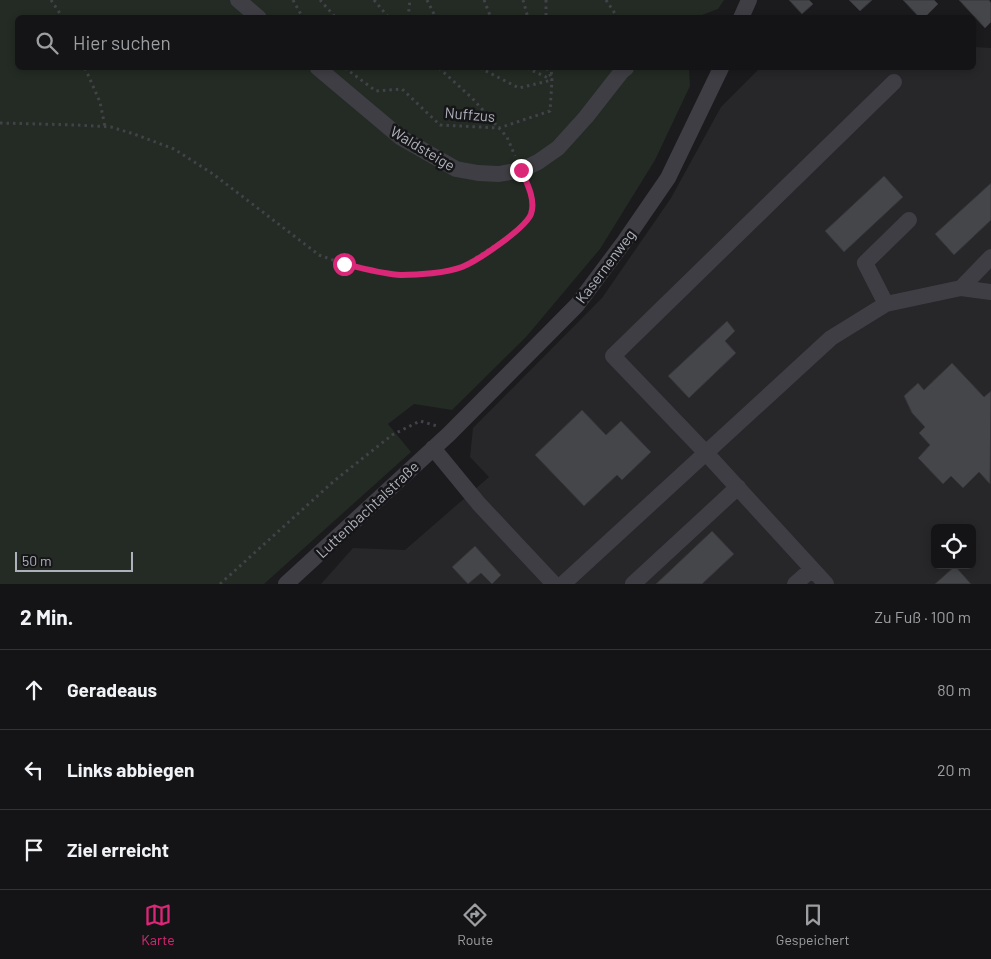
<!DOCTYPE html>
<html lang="de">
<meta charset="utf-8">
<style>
body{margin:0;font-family:Barlow,sans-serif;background:#1d1d1f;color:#f1f3f6}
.controls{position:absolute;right:15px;bottom:15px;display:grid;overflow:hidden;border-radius:8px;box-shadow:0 2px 8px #0003}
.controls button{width:45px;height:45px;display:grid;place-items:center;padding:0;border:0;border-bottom:1px solid #333335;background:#141416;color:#f1f3f6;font:25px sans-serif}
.scale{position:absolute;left:15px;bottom:12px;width:118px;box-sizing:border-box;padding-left:5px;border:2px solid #aeb1bc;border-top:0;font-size:14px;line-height:18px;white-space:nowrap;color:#aeb1bc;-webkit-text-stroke:4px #161618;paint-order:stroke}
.stop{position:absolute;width:15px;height:15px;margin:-11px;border:4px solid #db2777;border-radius:50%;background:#fff}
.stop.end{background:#db2777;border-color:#fff;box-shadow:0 1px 5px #0008}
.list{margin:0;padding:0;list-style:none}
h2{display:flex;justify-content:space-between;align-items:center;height:65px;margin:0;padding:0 20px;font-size:21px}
h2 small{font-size:16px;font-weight:400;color:#9d9ea1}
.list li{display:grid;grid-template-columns:32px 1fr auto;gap:15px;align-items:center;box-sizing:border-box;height:80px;padding:0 20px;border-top:1px solid #333335}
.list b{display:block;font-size:19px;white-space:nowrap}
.list em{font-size:16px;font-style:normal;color:#9d9ea1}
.icon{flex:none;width:28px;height:28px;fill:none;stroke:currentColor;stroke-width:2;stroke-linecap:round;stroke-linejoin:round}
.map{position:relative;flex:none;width:991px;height:584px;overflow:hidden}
.search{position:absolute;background:#141416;box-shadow:0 2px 8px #0003;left:15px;right:15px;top:15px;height:55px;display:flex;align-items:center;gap:12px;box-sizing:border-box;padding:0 18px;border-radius:8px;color:#9d9ea1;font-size:19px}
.sheet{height:305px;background:#141416}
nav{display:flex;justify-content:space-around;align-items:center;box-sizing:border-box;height:70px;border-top:1px solid #333335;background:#141416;font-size:14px;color:#9d9ea1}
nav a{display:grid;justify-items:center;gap:2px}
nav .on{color:#db2777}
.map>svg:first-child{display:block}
</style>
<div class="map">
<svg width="991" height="584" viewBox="0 0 991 584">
<rect width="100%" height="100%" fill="#1b1b1d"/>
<path fill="#27272a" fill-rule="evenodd" d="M974 47 991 48V584H321L353 548 405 550 489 477 470 457 473 428 602 298 671 198 721 107 760 68H974ZM935 528H972V565H935Z"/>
<path fill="#232b24" d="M0 0H724L718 9 694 18H18V68H685L689 69 690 86 655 160 600 249 526 337 452 410 414 404 388 424 411 452 264 584H0Z"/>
<path fill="#45464a" stroke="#353539" d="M789 0H809L813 4 802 14Z
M849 0H872L860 11Z
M903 0H934L938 4 924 18H920Z
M959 0H989L991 3V22L985 28Z
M884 176 903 197 844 252 825 231Z
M991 183V220L954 255 935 234Z
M727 321 735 331 725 341 736 353 689 398 668 376Z
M952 363 984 397 991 391 990 484 979 472 963 488 951 476 943 484 918 458 930 445 919 433 925 427 912 413 904 396 918 383 924 390Z
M582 410 606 435 621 421 651 452 622 480 617 475 584 506 535 455Z
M712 531 734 554 702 584H656Z
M475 546 501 575 492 584 481 573 468 584 452 567Z
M955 566 971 584H935Z"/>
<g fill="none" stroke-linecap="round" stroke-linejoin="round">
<path stroke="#424349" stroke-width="3" stroke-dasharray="2.5 4" stroke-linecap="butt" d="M51 0 63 18
M293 0 303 18
M320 0 336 18
M374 0 389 18
M427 0 436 18
M484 0 491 18
M523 0 528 18
M546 0V18
M606 0 618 18
M408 18 410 0
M85 68 100 102 105 127
M345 68 376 91 402 89 440 125 499 128 550 111 552 80 551 68
M385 68H387
M439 68 472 98 507 137 515 156
M480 68 519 88 552 80
M527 68 552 80
M547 68 551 77
M0 123 76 125 111 127 134 134 174 149 213 174 319 255 344 264 399 275 435 272 461 267 511 235 526 222 531 214 532 201 526 182
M220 584 334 481 392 435 420 421 437 426"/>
<path stroke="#3e3e44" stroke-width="16" d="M238 0 259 18
M741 18 749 0
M318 68 400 137 456 169 478 173 499 174 521 170 538 162 558 148 586 117 622 71 626 68
M961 288 991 257
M886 304 865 263 909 220
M433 448 479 504 554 584
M286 584 449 434 577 305 624 242 668 178 721 68
M563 584 831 338 886 304 961 288 991 292
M633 584 738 487
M795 584 812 569
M826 584 706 453 613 356 894 82"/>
</g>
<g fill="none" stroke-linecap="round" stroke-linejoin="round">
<path stroke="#db2777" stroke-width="6" d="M344 264C362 268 382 274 401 275 418 275 446 273 462 267 477 261 525 229 531 214 536 200 527 183 521 170"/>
</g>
<g text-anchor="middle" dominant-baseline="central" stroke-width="5" stroke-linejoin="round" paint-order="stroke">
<g font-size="15" fill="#aeb1bc" stroke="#161618">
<text transform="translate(470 114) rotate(5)">Nuffzus</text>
<text transform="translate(423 148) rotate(31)">Waldsteige</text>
<text transform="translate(605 266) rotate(-53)">Kasernenweg</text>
<text transform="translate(367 509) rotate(-43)">Luttenbachtalstraße</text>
</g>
</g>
</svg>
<div class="controls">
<button><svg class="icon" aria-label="locate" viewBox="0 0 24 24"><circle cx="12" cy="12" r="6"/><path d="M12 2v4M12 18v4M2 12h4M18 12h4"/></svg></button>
</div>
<div class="scale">50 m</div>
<div class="stop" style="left:344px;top:264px"></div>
<div class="stop end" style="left:521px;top:170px"></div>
<div class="search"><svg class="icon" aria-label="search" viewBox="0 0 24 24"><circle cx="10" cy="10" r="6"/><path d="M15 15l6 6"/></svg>Hier suchen</div>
</div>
<section class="sheet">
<h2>2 Min.<small>Zu Fuß · 100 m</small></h2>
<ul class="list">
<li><svg class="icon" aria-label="ahead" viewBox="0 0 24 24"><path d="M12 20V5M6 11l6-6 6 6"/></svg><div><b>Geradeaus</b></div><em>80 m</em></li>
<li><svg class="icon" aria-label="left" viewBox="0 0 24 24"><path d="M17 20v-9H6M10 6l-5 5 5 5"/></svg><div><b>Links abbiegen</b></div><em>20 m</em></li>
<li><svg class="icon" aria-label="arrive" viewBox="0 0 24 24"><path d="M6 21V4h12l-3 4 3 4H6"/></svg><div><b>Ziel erreicht</b></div></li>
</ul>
</section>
<nav>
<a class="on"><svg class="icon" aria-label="map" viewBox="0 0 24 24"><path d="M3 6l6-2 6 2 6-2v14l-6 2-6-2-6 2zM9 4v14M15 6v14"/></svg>Karte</a>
<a><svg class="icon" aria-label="directions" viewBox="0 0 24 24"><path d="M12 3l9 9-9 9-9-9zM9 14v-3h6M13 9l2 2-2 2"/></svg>Route</a>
<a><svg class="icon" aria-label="saved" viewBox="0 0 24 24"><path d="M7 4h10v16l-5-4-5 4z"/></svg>Gespeichert</a>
</nav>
